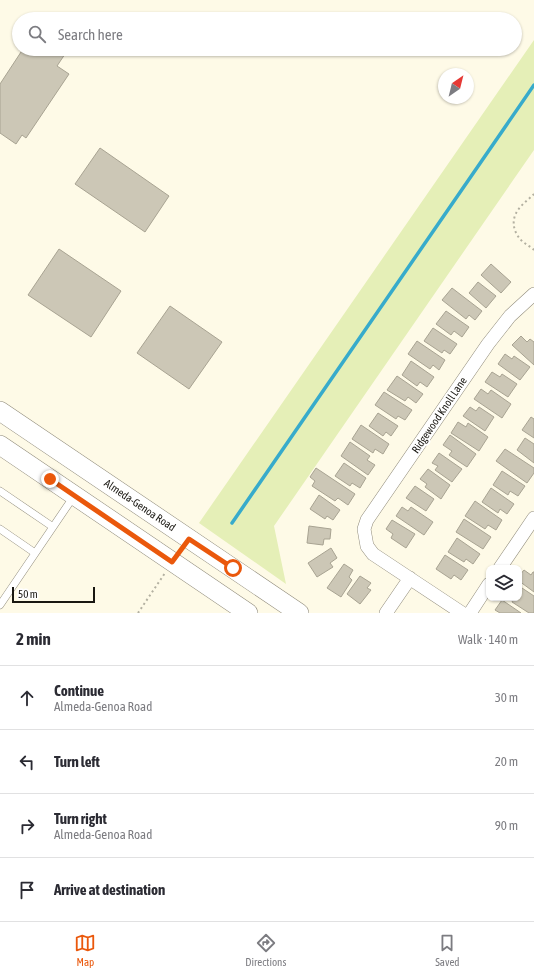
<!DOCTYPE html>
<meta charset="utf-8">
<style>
body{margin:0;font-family:"Asap Condensed",sans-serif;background:#f7f7f7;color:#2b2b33}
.controls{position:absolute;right:12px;bottom:12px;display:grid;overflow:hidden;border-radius:8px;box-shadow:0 1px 3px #0004}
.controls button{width:36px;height:36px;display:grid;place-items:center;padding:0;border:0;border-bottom:1px solid #e1e1e2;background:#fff;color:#2b2b33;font:20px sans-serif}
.compass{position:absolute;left:438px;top:68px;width:36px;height:36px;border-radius:50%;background:#fff;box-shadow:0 1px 3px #0004;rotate:35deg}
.scale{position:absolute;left:12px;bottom:10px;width:83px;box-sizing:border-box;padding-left:4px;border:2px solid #191711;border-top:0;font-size:11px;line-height:14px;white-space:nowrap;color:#191711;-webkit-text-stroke:3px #fff;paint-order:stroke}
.stop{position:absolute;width:12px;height:12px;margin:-9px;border:3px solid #ea580c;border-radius:50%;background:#fff}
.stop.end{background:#ea580c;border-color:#fff;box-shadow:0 1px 4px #0008}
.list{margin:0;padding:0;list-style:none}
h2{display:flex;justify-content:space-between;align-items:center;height:52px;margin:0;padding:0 16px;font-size:17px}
h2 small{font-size:13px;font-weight:400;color:#7c7c81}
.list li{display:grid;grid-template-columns:26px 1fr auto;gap:12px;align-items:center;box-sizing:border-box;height:64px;padding:0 16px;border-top:1px solid #e1e1e2}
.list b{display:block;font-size:15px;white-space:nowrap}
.list p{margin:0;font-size:13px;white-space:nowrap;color:#7c7c81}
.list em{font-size:13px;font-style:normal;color:#7c7c81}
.icon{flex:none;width:22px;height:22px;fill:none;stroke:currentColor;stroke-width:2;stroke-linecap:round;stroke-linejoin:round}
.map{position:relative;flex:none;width:534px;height:613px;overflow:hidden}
.search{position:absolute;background:#fff;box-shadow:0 1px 3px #0004;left:12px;right:12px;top:12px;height:44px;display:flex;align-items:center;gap:10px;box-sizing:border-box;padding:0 14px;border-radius:22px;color:#7c7c81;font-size:15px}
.sheet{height:308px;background:#fff}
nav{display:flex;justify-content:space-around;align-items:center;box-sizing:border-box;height:56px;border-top:1px solid #e1e1e2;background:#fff;font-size:11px;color:#7c7c81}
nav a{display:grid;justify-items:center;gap:2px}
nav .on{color:#ea580c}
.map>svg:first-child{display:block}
</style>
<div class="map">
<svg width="534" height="613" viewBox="0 0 534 613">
<rect width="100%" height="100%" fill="#fefae7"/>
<path fill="#e5efb7" d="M534 40V150L274 526 286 584 199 523Z"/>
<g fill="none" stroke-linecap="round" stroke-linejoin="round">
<path stroke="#37abcb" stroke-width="3.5" d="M232 523 534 85"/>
</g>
<path fill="#ccc7b6" stroke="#a8a392" d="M23 49H58L65 54 57 66 69 74 26 138 22 135 16 144 0 133V84Z
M100 148 169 196 145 232 75 184Z
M59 249 121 291 91 337 28 295Z
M491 264 511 282 501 293 481 275Z
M478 282 496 296 486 308 469 293Z
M452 288 482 311 475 320 469 315 466 319 442 300Z
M170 306 222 342 189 389 137 353Z
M446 311 469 327 462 337 454 331 451 335 436 324Z
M433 328 457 344 450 354 444 350 442 353 424 341Z
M521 336 527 342 530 339 534 342V365L512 345Z
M417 341 445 360 439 370 433 365 430 369 408 354Z
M505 354 512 359 514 356 530 367 520 380 498 364Z
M411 361 434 377 427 387 420 382 417 386 402 375Z
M492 372 500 377 502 374 517 384 508 397 485 382Z
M397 376 423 394 416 403 408 397 405 401 387 390Z
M481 389 488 394 491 390 511 404 502 418 474 399Z
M384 392 412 410 405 420 398 416 396 419 375 405Z
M470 407 476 411 479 407 494 417 485 431 463 416Z
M378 413 398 426 391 436 386 432 383 436 369 426Z
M531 417 534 419V438L522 430Z
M458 422 466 427 468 423 488 437 479 451 451 433Z
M361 425 389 444 383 454 375 449 373 453 352 439Z
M450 435 476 454 467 467 449 455 452 451 443 445Z
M525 438 534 444V463L517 450Z
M350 442 370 456 367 460 375 465 368 475 341 456Z
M505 449 534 468V473L527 483 496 461Z
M439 453 462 469 452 482 435 470 438 466 432 463Z
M344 463 366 478 360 488 352 483 350 486 335 476Z
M316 468 355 494 348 505 338 498 335 501 312 486 315 481 310 477Z
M428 469 450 485 441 499 425 487 427 484 420 479Z
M502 471 525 486 518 496 510 491 508 495 493 485Z
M415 486 434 499 426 511 406 498Z
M491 488 514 504 507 514 500 509 498 513 482 502Z
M319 495 340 510 333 520 327 516 325 519 310 509Z
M475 501 502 520 496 530 488 525 485 529 465 516Z
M402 507 408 511 411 507 433 522 424 535 396 516Z
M464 519 491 537 483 549 456 532Z
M392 520 415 534 406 548 391 538 393 534 386 529Z
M309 526 331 529 330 539H324L323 545 307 543Z
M457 538 480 554 473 564 466 559 464 562 448 552Z
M331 548 337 558 330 563 333 567 317 577 308 563Z
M445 555 468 570 461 580 454 575 451 579 436 569Z
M344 564 353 570 349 577 352 580 341 597 327 588Z
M524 570 531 575 533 572H534V592L519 581V576Z
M360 576 371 583 367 588 371 590 360 604 347 594Z
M519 586 534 596V613H529L512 602 514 598H519Z
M502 600 521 613H500L495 610Z"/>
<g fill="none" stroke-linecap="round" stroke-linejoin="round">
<defs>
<path id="service" d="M0 491 53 527
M0 529 35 553
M0 605 74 496"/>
<path id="minor" d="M500 568 534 518
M386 613 410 578
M462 613 373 554 367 546 364 529 367 520 488 344 510 316 534 294
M470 613 489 584"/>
<path id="secondary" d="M0 411 299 613
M0 445 248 613"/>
</defs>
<use href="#service" stroke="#908b7b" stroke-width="8"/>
<use href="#minor" stroke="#908b7b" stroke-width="14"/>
<use href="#secondary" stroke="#908b7b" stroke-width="20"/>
<path stroke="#b3b0a1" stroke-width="2" stroke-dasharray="2 3" stroke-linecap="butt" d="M534 194C529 199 522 204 518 210 510 221 514 234 523 242 527 245 531 247 534 250
M138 613 165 573"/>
<use href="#service" stroke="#fff" stroke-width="7"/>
<use href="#minor" stroke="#fff" stroke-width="13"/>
<use href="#secondary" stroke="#fff" stroke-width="19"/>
</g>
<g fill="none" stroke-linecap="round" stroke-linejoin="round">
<path stroke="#ea580c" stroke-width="5" d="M50 479 172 562 189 539 233 568"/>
</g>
<g text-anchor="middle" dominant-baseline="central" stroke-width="4" stroke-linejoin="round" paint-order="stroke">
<g font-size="11" fill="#191711" stroke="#fff">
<text transform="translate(439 415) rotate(-56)">Ridgewood Knoll Lane</text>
<text transform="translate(140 505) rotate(34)">Almeda-Genoa Road</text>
</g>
</g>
</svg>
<div class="controls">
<button><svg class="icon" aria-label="layers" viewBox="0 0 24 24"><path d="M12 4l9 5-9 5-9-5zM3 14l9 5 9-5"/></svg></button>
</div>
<svg class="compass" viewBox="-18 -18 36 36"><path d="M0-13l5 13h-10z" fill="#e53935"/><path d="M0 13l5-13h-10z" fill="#7c7c81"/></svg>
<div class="scale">50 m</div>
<div class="stop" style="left:233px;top:568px"></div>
<div class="stop end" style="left:50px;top:479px"></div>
<div class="search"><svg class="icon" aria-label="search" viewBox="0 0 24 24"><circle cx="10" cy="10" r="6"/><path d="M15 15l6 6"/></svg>Search here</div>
</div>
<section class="sheet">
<h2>2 min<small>Walk · 140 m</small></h2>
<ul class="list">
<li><svg class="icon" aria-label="ahead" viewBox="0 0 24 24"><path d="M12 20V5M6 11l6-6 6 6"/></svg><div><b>Continue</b><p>Almeda-Genoa Road</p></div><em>30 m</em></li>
<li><svg class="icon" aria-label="left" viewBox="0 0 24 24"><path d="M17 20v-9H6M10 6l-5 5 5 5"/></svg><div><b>Turn left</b></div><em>20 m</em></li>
<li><svg class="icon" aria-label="right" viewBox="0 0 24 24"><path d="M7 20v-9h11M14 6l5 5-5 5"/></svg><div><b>Turn right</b><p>Almeda-Genoa Road</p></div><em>90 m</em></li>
<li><svg class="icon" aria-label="arrive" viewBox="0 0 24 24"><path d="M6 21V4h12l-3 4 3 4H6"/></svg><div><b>Arrive at destination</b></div></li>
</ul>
</section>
<nav>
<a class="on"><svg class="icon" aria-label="map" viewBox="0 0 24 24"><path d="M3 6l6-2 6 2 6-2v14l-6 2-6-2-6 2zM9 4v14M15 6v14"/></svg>Map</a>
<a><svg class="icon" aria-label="directions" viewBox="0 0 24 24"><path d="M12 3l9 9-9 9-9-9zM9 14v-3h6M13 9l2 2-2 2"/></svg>Directions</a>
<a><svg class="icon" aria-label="saved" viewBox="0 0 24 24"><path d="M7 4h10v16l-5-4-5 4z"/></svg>Saved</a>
</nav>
